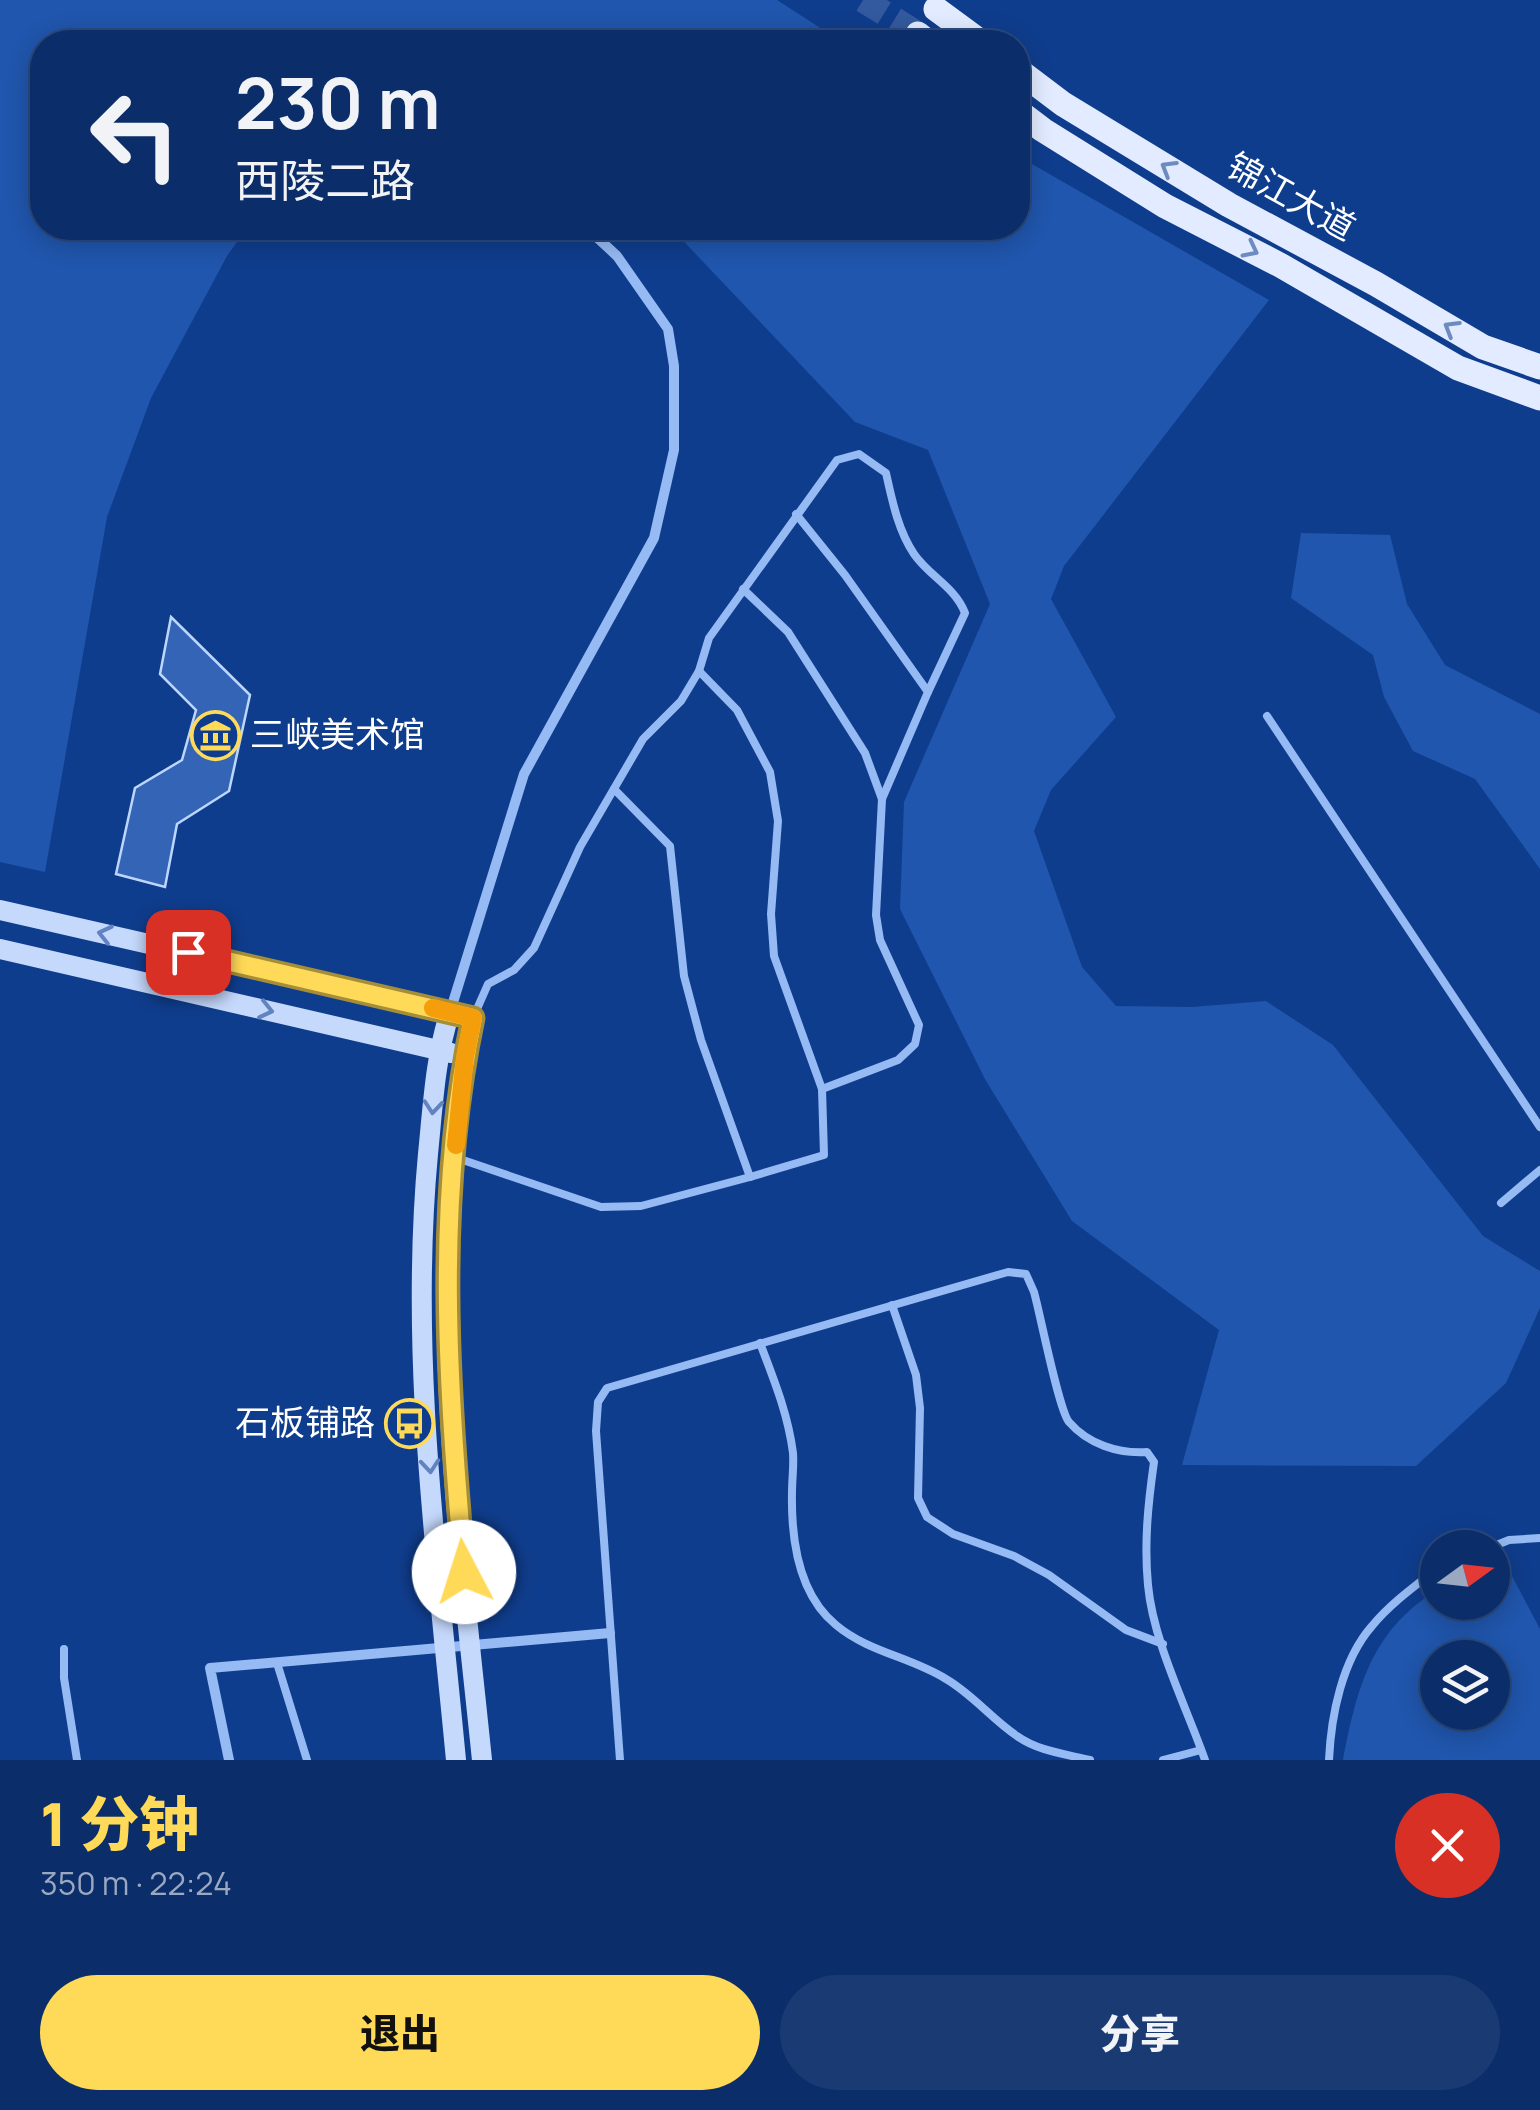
<!DOCTYPE html>
<html lang="zh">
<head>
<meta charset="utf-8">
<style>
	body { margin:0; font-family:Manrope,"Noto Sans SC",sans-serif; background:#193a72; color:#f1f3f6; height:100vh; display:flex; flex-direction:column; font-size:38px; white-space:nowrap }
	* { box-sizing:border-box; margin:0 }
	p { font-size:32px; color:#9aa8c1 }
	.icon { flex:none; width:55px; height:55px; fill:none; stroke:currentColor; stroke-width:2; stroke-linecap:round; stroke-linejoin:round }
	.map { position:relative; height:1760px; overflow:hidden }
	.panel { display:flex; flex-direction:column; background:#0b2e6a; flex:1 }
	.panel>* { flex:none }
	.top-card { position:absolute; left:30px; top:30px; width:1000px; height:210px; border-radius:40px; box-shadow:0 5px 25px #0003,0 0 0 2px #2b4a7e; background:#0b2e6a; color:#f1f3f6; overflow:hidden }
	.needle { width:65px; rotate:75deg }
	.fabs { position:absolute; left:1420px; top:1530px; display:grid; gap:20px }
	.fabs a { display:grid; place-items:center; width:90px; height:90px; border-radius:50%; background:#0b2e6a; box-shadow:0 5px 25px #0003,0 0 0 2px #2b4a7e; font-size:50px }
	.pin { position:absolute; display:grid; place-items:center; width:85px; height:85px; color:#fff; margin:-42px; border-radius:20px; box-shadow:0 5px 15px #0006 }
	.me { position:absolute; width:110px; margin:-55px; rotate:355deg; stroke-linejoin:round; filter:drop-shadow(0 0 8px #0008) }
	.turn { display:flex; align-items:center; gap:35px; height:210px; padding:0 40px; font-size:45px }
	.turn .icon { width:130px; height:130px; stroke-width:2.5 }
	.turn b { display:block; font-size:70px; line-height:85px }
	.round { display:grid; place-items:center; flex:none; width:105px; height:105px; border-radius:52px; background:#193a72 }
	.overview { display:flex; align-items:center; justify-content:space-between; height:170px; padding:0 40px }
	h1 { font-size:60px; font-weight:800; line-height:75px; color:#ffda58 }
	.button { display:flex; gap:20px; margin-top:auto; padding:20px 40px }
	.button a { flex:1; height:115px; border-radius:60px; background:#ffda58; color:#111; font-size:40px; font-weight:800; line-height:115px; text-align:center }
	.button a+a { background:#193a72; color:#f1f3f6 }
	.map>svg:first-child { display:block }
	.green { fill:#2056ad; fill-rule:evenodd }
	.building { fill:#3364b5; stroke:#bdd6fe; stroke-width:2.5 }
	.lines { fill:none; stroke-linecap:round; stroke-linejoin:round }
	.primary-tunnel { stroke:#335a9e; stroke-width:25; stroke-dasharray:25 12; stroke-linecap:butt }
	.service { stroke:#96baf3; stroke-width:8 }
	.minor { stroke:#96baf3; stroke-width:10 }
	.secondary { stroke:#c5d9fd; stroke-width:20 }
	.primary { stroke:#e2ebff; stroke-width:25 }
	.oneway { stroke:#6e8bc0 }
	.oneway2 { stroke:#6183bf }
	.route-casing { stroke:#a68e39; stroke-width:25 }
	.route { stroke:#ffda58; stroke-width:18 }
	.slow { stroke:#f59e0b; stroke-width:18 }
	.labels { text-anchor:middle; stroke-width:10; stroke-linejoin:round; paint-order:stroke }
	.street-label { font-size:35px; fill:#fff; stroke:#0f3d8d }
	.poi-label { font-size:35px; fill:#fff; stroke:#0f3d8d; text-anchor:start }
</style>
</head>
<body>
<div class="map">
<svg width="1540" height="1760" viewBox="0 0 1540 1760">
	<rect width="100%" height="100%" fill="#0f3d8d"/>
	<!-- green -->
	<g class="green">
		<path d="M 0,0 L 777,0 L 842,42 L 42,42 L 42,228 L 247,228 L 227,256 L 151,398 L 107,517 L 45,872 L 0,862 Z"/>
		<path d="M 1018,156 L 1269,300 L 1064,566 L 1051,599 L 1116,717 L 1051,790 L 1034,831 L 1082,967 L 1116,1006 L 1192,1007 L 1266,1001 L 1333,1045 L 1483,1236 L 1540,1271 L 1540,1308 L 1506,1383 L 1416,1466 L 1182,1465 L 1219,1330 L 1072,1221 L 986,1081 L 900,909 L 904,802 L 990,604 L 928,450 L 855,422 L 671,228 L 1018,228 Z"/>
		<path d="M 1301,533 L 1390,535 L 1407,604 L 1445,665 L 1540,714 L 1540,869 L 1475,779 L 1413,751 L 1384,697 L 1373,655 L 1291,598 Z"/>
		<path d="M 1503,1559 L 1540,1629 L 1540,1760 L 1343,1760 C 1357,1688 1371,1631 1437,1590 L 1438,1602 L 1492,1602 L 1493,1562 ZM 1438,1658 L 1492,1658 L 1492,1712 L 1438,1712 Z"/>
	</g>
	<!-- building -->
	<path class="building" d="M 171,617 L 250,695 L 229,791 L 177,824 L 165,887 L 116,874 L 135,788 L 182,760 L 196,710 L 160,674 Z"/>
	<g class="lines">
		<!-- primary-tunnel -->
		<path class="primary-tunnel" d="M 863,0 L 918,34"/>
		<!-- service -->
		<g class="service">
			<path d="M 796,514 L 845,575 L 928,692 L 882,799"/>
			<path d="M 743,589 L 788,632 L 865,753 L 882,799 L 876,915 L 880,940 L 919,1025 L 915,1044 L 898,1060 L 822,1089"/>
			<path d="M 699,671 L 737,710 L 770,772 L 778,821 L 771,914 L 774,956 L 822,1089 L 824,1155 L 750,1177"/>
			<path d="M 1267,716 L 1540,1127"/>
			<path d="M 473,1018 L 488,984 L 514,970 L 534,948 L 580,847 L 643,739 L 681,701 L 699,671 L 709,638 L 837,460 L 859,454 L 886,473 C 892,500 898,530 914,554 C 929,576 955,587 965,613 L 928,692"/>
			<path d="M 454,1157 L 601,1207 L 641,1206 L 750,1177 L 701,1040 L 684,976 L 670,846 L 614,789"/>
			<path d="M 1501,1203 L 1540,1170"/>
			<path d="M 892,1305 L 916,1375 L 920,1408 L 918,1498 L 927,1517 L 953,1534 L 1014,1556 L 1049,1575 L 1126,1630 L 1163,1644"/>
			<path d="M 760,1343 C 774,1380 788,1414 793,1453 C 794,1466 792,1479 792,1492 C 791,1538 798,1594 836,1625 C 868,1652 911,1657 946,1679 C 972,1694 992,1719 1017,1736 C 1038,1751 1065,1754 1090,1760"/>
			<path d="M 1489,1548 L 1509,1540 L 1540,1538"/>
			<path d="M 64,1649 L 64,1678 L 77,1760"/>
			<path d="M 277,1663 L 307,1760"/>
			<path d="M 620,1760 L 596,1431 L 598,1402 L 607,1388 L 1008,1272 L 1026,1274 L 1034,1292 C 1040,1313 1059,1411 1069,1422 C 1088,1444 1118,1454 1147,1452 L 1154,1462 C 1148,1504 1144,1543 1148,1585 C 1153,1641 1186,1706 1205,1760"/>
			<path d="M 1163,1760 L 1201,1750"/>
			<path d="M 1329,1760 C 1331,1716 1342,1660 1372,1626 C 1390,1604 1415,1586 1438,1568"/>
		</g>
		<!-- minor -->
		<g class="minor">
			<path d="M 450,1012 L 524,774 L 654,538 L 674,450 L 674,366 L 668,329 L 617,256 L 587,228"/>
			<path d="M 229,1760 L 210,1668 L 610,1633"/>
		</g>
		<!-- secondary -->
		<g class="secondary">
			<path d="M 0,910 L 473,1018 C 421,1262 457,1516 482,1760"/>
			<path d="M 0,949 L 451,1053"/>
			<path d="M 450,1012 C 435,1058 433,1105 428,1154 C 409,1355 437,1559 456,1760"/>
		</g>
		<!-- primary -->
		<g class="primary">
			<path d="M 936,9 L 981,42"/>
			<path d="M 918,34 L 928,42"/>
			<path d="M 1018,70 L 1063,104 L 1229,205 L 1376,284 L 1483,347 L 1540,367"/>
			<path d="M 1018,111 L 1043,130 L 1165,206 L 1280,265 L 1458,368 L 1540,398"/>
		</g>
	</g>
	<!-- one-way arrows -->
	<defs><path id="oneway-chevron" d="M-2-3.5L2.5 0L-2 3.5" fill="none" stroke-width="1.6" stroke-linecap="round" stroke-linejoin="round" transform="scale(2.5)"/></defs>
	<g class="oneway">
		<use href="#oneway-chevron" transform="translate(1168 168) rotate(-149)"/>
		<use href="#oneway-chevron" transform="translate(1251 250) rotate(27)"/>
		<use href="#oneway-chevron" transform="translate(1451 328) rotate(-149)"/>
	</g>
	<g class="oneway2">
		<use href="#oneway-chevron" transform="translate(105 934) rotate(-167)"/>
		<use href="#oneway-chevron" transform="translate(266 1010) rotate(13)"/>
		<use href="#oneway-chevron" transform="translate(433 1107) rotate(95)"/>
		<use href="#oneway-chevron" transform="translate(430 1466) rotate(85)"/>
	</g>
	<g class="lines">
		<defs>
			<path id="route" d="M 188,952 L 473,1018 C 434,1202 448,1388 464,1572"/>
		</defs>
		<!-- route casing -->
		<use href="#route" class="route-casing"/>
		<!-- route -->
		<use href="#route" class="route"/>
		<!-- slow -->
		<path class="slow" d="M 433,1008 L 473,1018 L 465,1057 L 456,1145"/>
	</g>
	<!-- icons -->
	<defs>
		<symbol id="museum-ring" viewBox="-11 -11 22 22"><circle r="9.5" fill="#0f3d8d" stroke="#ffda58" stroke-width="1.5"/><path d="M0-6L6-3V-2H-6V-3ZM-5-1h2V3h-2ZM-1-1h2V3h-2ZM3-1h2V3H3ZM-6 4H6V6H-6Z" fill="#ffda58"/></symbol>
		<symbol id="bus-ring" viewBox="-11 -11 22 22"><circle r="9.5" fill="#0f3d8d" stroke="#ffda58" stroke-width="1.5"/><path d="M-5-6H5V4H4V6H2V4H-2V6H-4V4H-5ZM-3.5-4V0h7V-4ZM-3.5 1.2v1.5H-2V1.2ZM2 1.2v1.5H3.5V1.2Z" fill="#ffda58"/></symbol>
	</defs>
	<g fill-rule="evenodd">
		<use href="#museum-ring" x="188" y="708" width="55" height="55"/>
		<use href="#bus-ring" x="382" y="1396" width="55" height="55"/>
	</g>
	<g class="labels">
		<!-- street labels -->
		<g class="street-label">
			<text transform="translate(1291 197) rotate(29)" y="12">锦江大道</text>
		</g>
		<!-- poi labels -->
		<g class="poi-label">
			<text x="250" y="747">三峡美术馆</text>
			<text x="375" y="1435" text-anchor="end">石板铺路</text>
		</g>
	</g>
</svg>
<div class="fabs">
<a><svg class="needle" viewBox="-14 -14 28 28"><path d="M0-13l5 13h-10z" fill="#e53935"/><path d="M0 13l5-13h-10z" fill="#9aa8c1"/></svg></a>
<a><svg class="icon" aria-label="layers" viewBox="0 0 24 24"><path d="M12 4l9 5-9 5-9-5zM3 14l9 5 9-5"/></svg></a>
</div>
<div class="pin" style="left:188px;top:952px;background:#d93025"><svg class="icon" aria-label="arrive" viewBox="0 0 24 24"><path d="M6 21V4h12l-3 4 3 4H6"/></svg></div>
<svg class="me" style="left:464px;top:1572px" viewBox="-20 -20 40 40"><circle r="19" fill="#fff"/><path d="M0-13L10 11 0 6-10 11z" fill="#ffda58"/></svg>
<div class="top-card">
<div class="turn"><svg class="icon" aria-label="left" viewBox="0 0 24 24"><path d="M17 20v-9H6M10 6l-5 5 5 5"/></svg><div><b>230 m</b>西陵二路</div></div>
</div>
</div>
<section class="panel">
<div class="overview"><div><h1>1 分钟</h1><p>350 m · 22:24</p></div><a class="round" style="background:#d93025;color:#fff"><svg class="icon" aria-label="close" viewBox="0 0 24 24"><path d="M6 6l12 12M18 6L6 18"/></svg></a></div>
<div class="button"><a>退出</a><a>分享</a></div>
</section>
</body>
</html>
